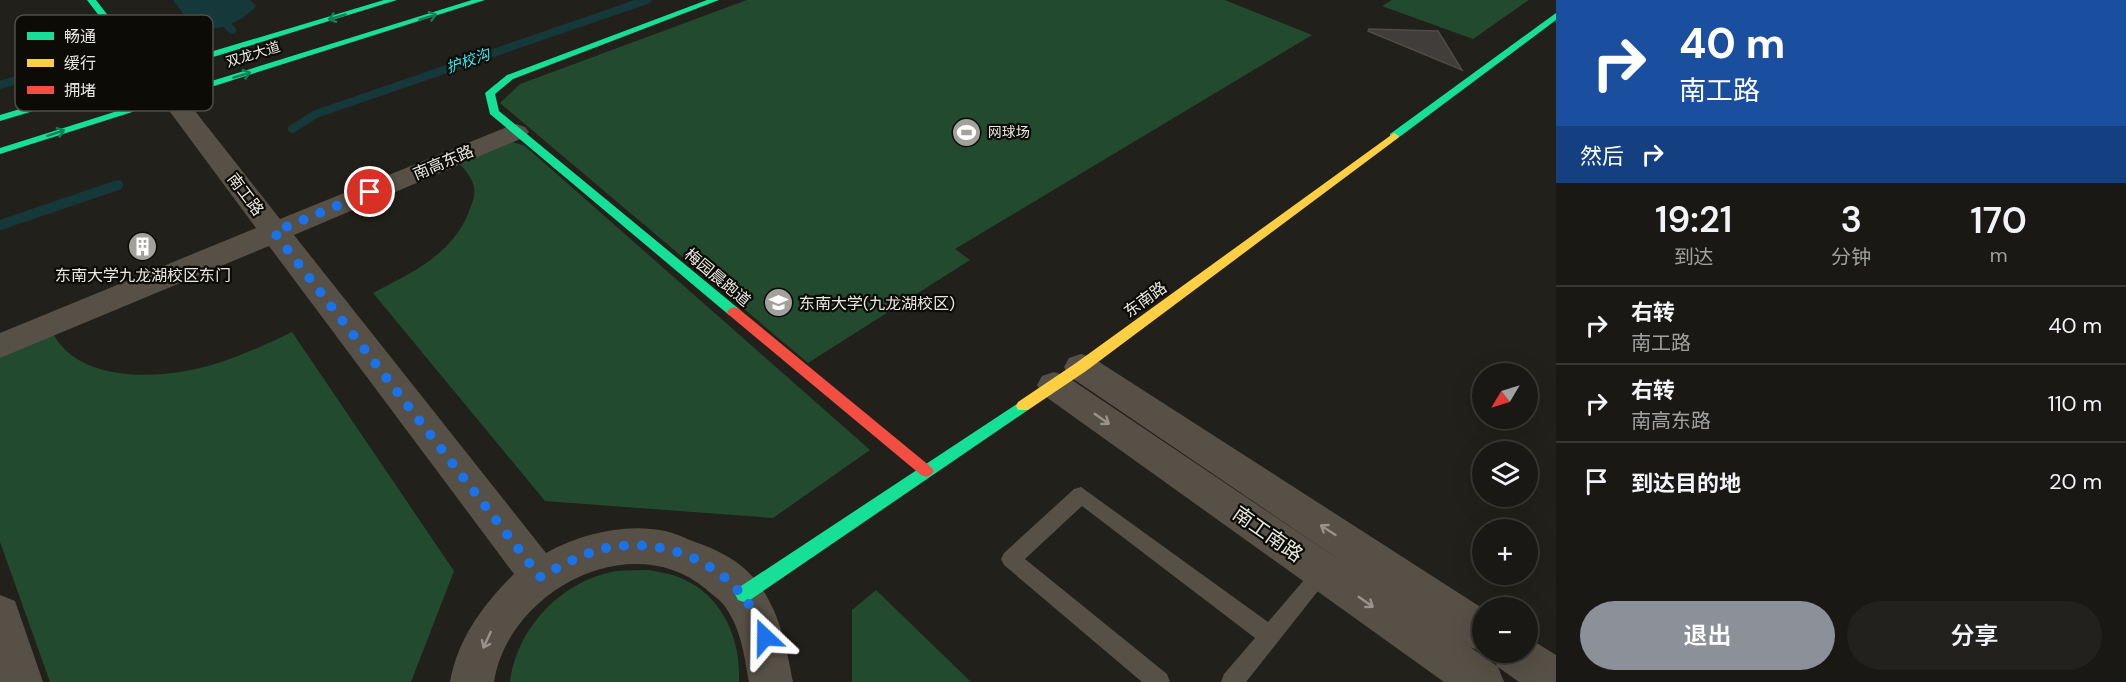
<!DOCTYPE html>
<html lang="zh">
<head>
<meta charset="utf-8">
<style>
	body { margin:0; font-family:"DM Sans","Noto Sans SC",sans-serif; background:#23211d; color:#f1f3f6; height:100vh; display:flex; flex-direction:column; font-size:22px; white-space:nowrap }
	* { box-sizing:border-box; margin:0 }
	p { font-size:20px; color:#9fa0a0 }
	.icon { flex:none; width:33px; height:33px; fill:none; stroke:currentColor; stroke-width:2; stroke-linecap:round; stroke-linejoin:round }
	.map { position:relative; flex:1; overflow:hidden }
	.details { display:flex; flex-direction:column; background:#1a1814; width:570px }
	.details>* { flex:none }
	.hud { background:#1a4fa0; color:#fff; overflow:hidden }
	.needle { width:39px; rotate:232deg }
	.buttons { position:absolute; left:1472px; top:363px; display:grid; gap:12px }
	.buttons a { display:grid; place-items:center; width:66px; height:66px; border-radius:50%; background:#1a1814; box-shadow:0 6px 24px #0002,0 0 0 2px #383734; font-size:30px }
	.pin { position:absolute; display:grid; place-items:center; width:51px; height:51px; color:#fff; margin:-26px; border:3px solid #fff; border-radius:50%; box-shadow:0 2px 6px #0007 }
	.me { position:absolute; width:66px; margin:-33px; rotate:337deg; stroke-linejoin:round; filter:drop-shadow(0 0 4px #0008) }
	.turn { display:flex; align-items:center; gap:21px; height:126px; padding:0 24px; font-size:27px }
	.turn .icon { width:78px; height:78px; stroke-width:2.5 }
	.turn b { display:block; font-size:42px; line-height:51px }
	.then { display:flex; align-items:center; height:57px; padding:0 24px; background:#0003; gap:12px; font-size:22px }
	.eta { display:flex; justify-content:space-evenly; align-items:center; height:102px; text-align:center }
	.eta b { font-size:36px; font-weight:600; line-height:42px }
	.primary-button { display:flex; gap:12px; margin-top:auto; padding:12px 24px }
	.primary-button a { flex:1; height:69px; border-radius:36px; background:#8c9099; color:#fff; font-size:24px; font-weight:600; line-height:69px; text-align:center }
	.primary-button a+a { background:#23211d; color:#f1f3f6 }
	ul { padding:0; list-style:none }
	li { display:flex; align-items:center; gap:18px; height:78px; padding:0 24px; border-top:2px solid #383734 }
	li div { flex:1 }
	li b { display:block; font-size:22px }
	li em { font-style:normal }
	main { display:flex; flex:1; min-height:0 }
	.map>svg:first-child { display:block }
	.green { fill:#224a2f }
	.water { fill:#15393a }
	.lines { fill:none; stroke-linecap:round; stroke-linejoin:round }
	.stream-far1 { stroke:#15393a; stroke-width:8 }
	.stream { stroke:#15393a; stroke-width:10 }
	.building { fill:#403d3a; stroke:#4f4c47; stroke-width:1.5 }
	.lane { fill:#565046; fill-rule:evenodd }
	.street { fill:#565046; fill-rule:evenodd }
	.fast { fill:#16e098; fill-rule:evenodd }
	.slow { fill:#ffcf43; fill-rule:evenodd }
	.jam { fill:#f24e42; fill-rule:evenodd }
	.oneway { stroke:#128056 }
	.oneway2 { stroke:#98948b }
	.route { stroke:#1a73e8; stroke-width:10; stroke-dasharray:0 18 }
	.labels { text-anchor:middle; stroke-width:4.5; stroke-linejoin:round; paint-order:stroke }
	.far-street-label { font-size:14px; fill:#e9e7e0; stroke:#0c0b06 }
	.far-poi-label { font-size:14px; fill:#e9e7e0; stroke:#0c0b06; text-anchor:start }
	.far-water-label { font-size:15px; font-style:italic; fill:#2dedf4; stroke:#0c0b06 }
	.street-label { font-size:16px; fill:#e9e7e0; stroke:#0c0b06 }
	.poi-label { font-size:16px; fill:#e9e7e0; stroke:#0c0b06 }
	.near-street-label { font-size:20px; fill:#e9e7e0; stroke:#0c0b06 }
	.key { fill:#0c0b06; stroke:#4e4d47; stroke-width:1.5 }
	.key-label { font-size:16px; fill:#e9e7e0 }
</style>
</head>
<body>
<main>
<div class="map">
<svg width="1556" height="682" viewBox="0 0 1556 682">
	<rect width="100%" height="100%" fill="#22201a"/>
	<!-- green -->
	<g class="green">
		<path d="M 747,0 L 1225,0 L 1312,35 L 955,249 L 970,260 L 808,363 L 500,103 L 520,84 Z"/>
		<path d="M 1392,0 L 1529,0 L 1473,39 L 1382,6 Z"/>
		<path d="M 510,141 L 525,146 L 870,450 L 773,518 L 545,501 L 373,293 C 411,273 450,256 468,214 C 471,206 476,196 474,187 C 472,177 463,167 456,160 Z"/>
		<path d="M 52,332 C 80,386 165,379 215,364 C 241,356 267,344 292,332 L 454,571 L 411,682 L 50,682 L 0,542 L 0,353 Z"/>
		<path d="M 649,570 C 659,572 671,574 681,578 C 723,596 741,639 739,682 L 510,682 C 517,628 561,581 616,571 C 627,570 638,570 649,570 Z"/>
		<path d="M 876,590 L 971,682 L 852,682 L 852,610 Z"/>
	</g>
	<!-- water -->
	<path class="water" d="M 173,0 L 250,0 L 256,6 C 244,20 215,36 196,25 C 187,20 179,8 173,0 Z"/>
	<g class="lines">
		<!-- stream-far1 -->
		<g class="stream-far1">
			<path d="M 202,0 L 232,30"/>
			<path d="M 188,30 L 214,23"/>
			<path d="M 0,85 L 82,61"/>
			<path d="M 292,129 L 316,114 L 647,0"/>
		</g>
		<!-- stream -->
		<path class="stream" d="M 0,225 L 118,185"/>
	</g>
	<!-- building -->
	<path class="building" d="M 1369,29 L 1438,31 L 1462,70 L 1368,31 Z"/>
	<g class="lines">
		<!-- lane -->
		<path class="lane" d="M 1081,487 L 1268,622 L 1316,566 L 1323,563 L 1330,566 L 1333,572 L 1246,682 L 1221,682 L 1224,674 L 1255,638 L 1082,506 L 1025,559 L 1167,674 L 1170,682 L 1142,682 L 1004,565 L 1001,559 L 1004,553 L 1074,489 Z"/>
		<!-- street -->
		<g class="street">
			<path d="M 171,90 L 180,92 L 280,219 L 507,127 L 516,124 L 525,127 L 529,132 L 525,137 L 294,235 L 546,553 C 581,534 625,523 665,531 C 675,533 685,538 695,542 C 716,549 738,560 753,577 C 779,607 786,645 793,682 L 749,682 C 744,655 741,627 723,604 C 719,599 711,594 706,589 C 631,526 508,591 494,682 L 450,682 C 458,638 483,605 514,574 L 269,246 L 0,358 L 0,333 L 256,228 L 159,97 L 162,92 Z"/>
			<path d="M 1081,354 L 1093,358 L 1482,608 L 1482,652 L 1470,647 L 1497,666 L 1491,652 L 1527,652 L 1527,637 L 1556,655 L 1556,682 L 1519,682 L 1498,667 L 1504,682 L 1444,682 L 1042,394 L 1037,385 L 1042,376 L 1054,372 L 1066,376 L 1347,565 L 1069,376 L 1064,367 L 1069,358 Z"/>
			<path d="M 0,595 L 15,601 L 43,682 L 0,682 Z"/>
		</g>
		<!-- fast -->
		<g class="fast">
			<path d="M 87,0 L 96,0 L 150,70 L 384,0 L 397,0 L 155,75 L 173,93 L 472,0 L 485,0 L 0,154 L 0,148 L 165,96 L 147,77 L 0,121 L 0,115 L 142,72 Z"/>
			<path d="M 707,0 L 719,0 L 513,79 L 495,94 L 499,111 L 739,309 L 741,312 L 739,315 L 729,315 L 490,114 L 485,93 L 507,75 Z"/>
			<path d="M 1556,13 L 1556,20 L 1398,138 L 1390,138 L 1390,134 Z"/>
			<path d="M 1023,400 L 1028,402 L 1030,406 L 1028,410 L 750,600 L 744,602 L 738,600 L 735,594 L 738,588 Z"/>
		</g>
		<!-- slow -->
		<path class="slow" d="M 1394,133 L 1399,136 L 1398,138 L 1086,371 L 1028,410 L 1018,410 L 1016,406 L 1018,402 L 1076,363 Z"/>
		<!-- jam -->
		<path class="jam" d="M 734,307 L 739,309 L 931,467 L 934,471 L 931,475 L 926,477 L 921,475 L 729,315 L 727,312 L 729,309 Z"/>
	</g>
	<!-- one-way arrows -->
	<defs><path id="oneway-shaft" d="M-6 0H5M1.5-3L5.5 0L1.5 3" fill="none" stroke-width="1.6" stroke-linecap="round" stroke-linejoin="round" transform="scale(1.5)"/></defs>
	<g class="oneway">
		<use href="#oneway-shaft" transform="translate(337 17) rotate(163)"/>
		<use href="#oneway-shaft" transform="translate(428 17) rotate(-17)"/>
		<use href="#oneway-shaft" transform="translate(242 75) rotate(-17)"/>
		<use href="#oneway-shaft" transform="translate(56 133) rotate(-18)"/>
	</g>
	<g class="oneway2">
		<use href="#oneway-shaft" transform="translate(1102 419) rotate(35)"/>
		<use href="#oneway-shaft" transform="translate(1328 530) rotate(-147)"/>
		<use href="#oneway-shaft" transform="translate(1366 602) rotate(35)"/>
		<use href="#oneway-shaft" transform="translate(487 640) rotate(115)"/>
	</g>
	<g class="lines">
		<!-- route -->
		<path class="route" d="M 370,192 L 274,232 L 540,577 C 563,565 586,551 612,547 C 678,537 744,573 765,637"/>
	</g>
	<!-- icons -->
	<defs>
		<symbol id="stadium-disc" viewBox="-11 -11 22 22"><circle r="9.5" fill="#a3a19b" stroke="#0c0b06"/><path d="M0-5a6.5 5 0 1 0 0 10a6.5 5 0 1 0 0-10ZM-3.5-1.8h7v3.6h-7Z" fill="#fff"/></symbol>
		<symbol id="building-disc" viewBox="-11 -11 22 22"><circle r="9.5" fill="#a3a19b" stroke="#0c0b06"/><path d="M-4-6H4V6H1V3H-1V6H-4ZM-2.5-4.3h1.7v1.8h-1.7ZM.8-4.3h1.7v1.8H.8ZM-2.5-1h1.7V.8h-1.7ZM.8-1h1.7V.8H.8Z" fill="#fff"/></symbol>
		<symbol id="university-disc" viewBox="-11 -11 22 22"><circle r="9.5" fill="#a3a19b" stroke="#0c0b06"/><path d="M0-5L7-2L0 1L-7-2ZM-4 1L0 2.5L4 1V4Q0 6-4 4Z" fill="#fff"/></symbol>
	</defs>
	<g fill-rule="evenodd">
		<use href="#stadium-disc" x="950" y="116" width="33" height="33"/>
		<use href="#building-disc" x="126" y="230" width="33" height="33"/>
		<use href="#university-disc" x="762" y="286" width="33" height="33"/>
	</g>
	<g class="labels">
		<!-- far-street labels -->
		<g class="far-street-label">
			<text transform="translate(253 54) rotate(-17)" y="5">双龙大道</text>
		</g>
		<!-- far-poi labels -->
		<g class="far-poi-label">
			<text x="988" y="137">网球场</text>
		</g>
		<!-- far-water labels -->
		<g class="far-water-label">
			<text transform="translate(468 61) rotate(-19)" y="5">护校沟</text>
		</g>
		<!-- street labels -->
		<g class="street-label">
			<text transform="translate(443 162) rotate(-23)" y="6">南高东路</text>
			<text transform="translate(246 194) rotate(53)" y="6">南工路</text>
			<text transform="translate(718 277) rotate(40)" y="6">梅园晨跑道</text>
			<text transform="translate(1145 299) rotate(-36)" y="6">东南路</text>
		</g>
		<!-- poi labels -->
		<g class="poi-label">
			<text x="143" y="281">东南大学九龙湖校区东门</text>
			<text x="799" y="309" text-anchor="start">东南大学(九龙湖校区)</text>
		</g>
		<!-- near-street labels -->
		<g class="near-street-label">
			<text transform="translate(1268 534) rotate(35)" y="7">南工南路</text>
		</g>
	</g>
	<!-- legend -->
	<rect x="15" y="15" width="198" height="96" rx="9" class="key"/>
	<rect x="27" y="32" width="27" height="8" fill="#16e098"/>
	<rect x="27" y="59" width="27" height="8" fill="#ffcf43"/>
	<rect x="27" y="86" width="27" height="8" fill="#f24e42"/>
	<g class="key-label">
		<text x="64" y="42">畅通</text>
		<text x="64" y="69">缓行</text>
		<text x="64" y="96">拥堵</text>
	</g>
</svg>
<div class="buttons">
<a><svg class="needle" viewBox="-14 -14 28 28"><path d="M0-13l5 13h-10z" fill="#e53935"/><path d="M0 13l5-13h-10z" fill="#9fa0a0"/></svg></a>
<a><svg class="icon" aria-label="layers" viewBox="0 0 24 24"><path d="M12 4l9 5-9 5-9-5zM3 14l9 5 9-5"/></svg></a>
<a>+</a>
<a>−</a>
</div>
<div class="pin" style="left:370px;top:192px;background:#d93025"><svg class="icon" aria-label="arrive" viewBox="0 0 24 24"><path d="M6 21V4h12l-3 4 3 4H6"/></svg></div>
<svg class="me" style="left:765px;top:637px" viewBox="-20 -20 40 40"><path d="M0-17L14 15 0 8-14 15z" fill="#1a73e8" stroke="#fff" stroke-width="4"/></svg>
</div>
<section class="details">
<div class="hud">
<div class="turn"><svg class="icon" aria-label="right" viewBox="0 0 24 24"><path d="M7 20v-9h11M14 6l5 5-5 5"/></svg><div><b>40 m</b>南工路</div></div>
<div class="then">然后<svg class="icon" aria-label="right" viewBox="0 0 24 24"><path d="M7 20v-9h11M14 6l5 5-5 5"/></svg></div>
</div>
<div class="eta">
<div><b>19:21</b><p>到达</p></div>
<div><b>3</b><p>分钟</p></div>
<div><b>170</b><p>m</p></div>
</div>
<ul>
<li><svg class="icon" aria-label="right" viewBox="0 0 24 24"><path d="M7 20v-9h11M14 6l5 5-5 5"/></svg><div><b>右转</b><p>南工路</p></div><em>40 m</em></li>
<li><svg class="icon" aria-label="right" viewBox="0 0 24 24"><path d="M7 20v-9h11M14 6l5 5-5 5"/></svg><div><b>右转</b><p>南高东路</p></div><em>110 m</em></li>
<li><svg class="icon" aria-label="arrive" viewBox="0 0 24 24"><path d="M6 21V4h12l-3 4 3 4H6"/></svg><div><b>到达目的地</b></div><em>20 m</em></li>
</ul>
<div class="primary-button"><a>退出</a><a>分享</a></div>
</section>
</main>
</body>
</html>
